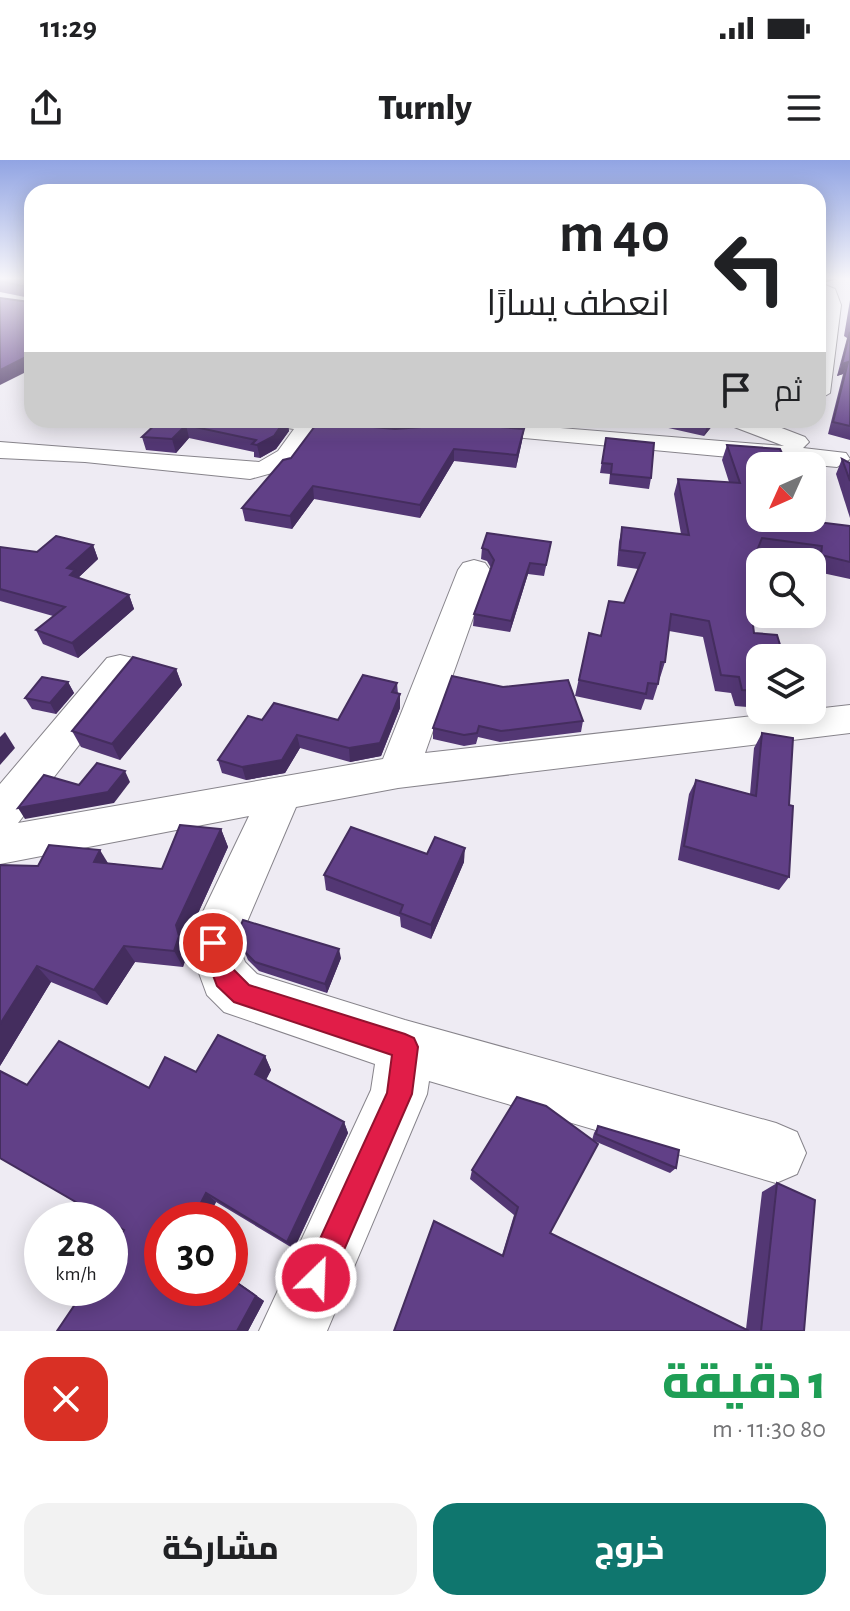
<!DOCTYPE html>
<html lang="ar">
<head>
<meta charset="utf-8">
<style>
	body { margin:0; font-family:"Alegreya Sans",Cairo,sans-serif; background:#f2f2f2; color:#202124; direction:rtl; height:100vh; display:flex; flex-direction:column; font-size:30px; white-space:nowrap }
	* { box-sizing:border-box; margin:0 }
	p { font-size:26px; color:#757577 }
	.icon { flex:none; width:44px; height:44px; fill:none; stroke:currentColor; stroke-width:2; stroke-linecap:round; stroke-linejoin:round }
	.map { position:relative; height:1171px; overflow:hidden; direction:ltr }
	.sheet { display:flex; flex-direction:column; background:#fff; flex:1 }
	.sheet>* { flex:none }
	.hud { position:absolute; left:24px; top:24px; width:802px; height:244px; border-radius:24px; box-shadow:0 4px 20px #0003; direction:rtl; background:#fff; color:#202124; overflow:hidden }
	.needle { width:52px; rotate:225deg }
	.controls { position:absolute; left:746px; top:292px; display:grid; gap:16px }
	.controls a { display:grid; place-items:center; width:80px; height:80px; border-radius:16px; background:#fff; box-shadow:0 4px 20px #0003; font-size:40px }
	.speed { position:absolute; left:24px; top:1042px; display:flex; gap:16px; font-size:40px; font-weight:700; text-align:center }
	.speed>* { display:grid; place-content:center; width:104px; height:104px; border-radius:50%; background:#fff; box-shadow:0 4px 20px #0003; line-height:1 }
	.speed small { font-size:20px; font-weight:400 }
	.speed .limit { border:12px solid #d22; background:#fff; color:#111 }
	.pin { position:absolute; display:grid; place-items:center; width:68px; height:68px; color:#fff; margin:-34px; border:4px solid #fff; border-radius:50%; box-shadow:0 2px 8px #0007 }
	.me { position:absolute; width:88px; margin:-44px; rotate:24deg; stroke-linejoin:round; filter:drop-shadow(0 0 6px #0008) }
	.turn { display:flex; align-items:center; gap:28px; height:168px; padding:0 24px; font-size:36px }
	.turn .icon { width:104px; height:104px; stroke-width:2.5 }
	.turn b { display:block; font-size:56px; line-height:68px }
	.then { display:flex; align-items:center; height:76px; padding:0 24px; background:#0003; gap:16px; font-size:30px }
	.round { display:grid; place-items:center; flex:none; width:84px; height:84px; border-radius:24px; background:#f2f2f2 }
	.headline { display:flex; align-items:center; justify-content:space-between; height:136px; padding:0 24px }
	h1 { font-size:48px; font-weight:800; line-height:60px; color:#1e9e55 }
	.cta { display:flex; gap:16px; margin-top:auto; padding:16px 24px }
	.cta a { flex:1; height:92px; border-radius:24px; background:#0f766e; color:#fff; font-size:32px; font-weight:800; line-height:92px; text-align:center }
	.cta a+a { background:#f2f2f2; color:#202124 }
	.status { display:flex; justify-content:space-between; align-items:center; height:56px; padding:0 40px; background:#fff; direction:ltr }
	.status svg { height:22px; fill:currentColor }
	header { display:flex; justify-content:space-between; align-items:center; height:104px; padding:0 24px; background:#fff; font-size:36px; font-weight:800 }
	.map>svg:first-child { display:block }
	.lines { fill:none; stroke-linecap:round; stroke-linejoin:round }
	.minor-casing { stroke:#87848b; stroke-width:2 }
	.minor { fill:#fff; fill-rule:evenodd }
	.wall { fill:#533774 }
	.shaded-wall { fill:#442d5e }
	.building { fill:#614087; stroke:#442d5e; stroke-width:2 }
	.route { fill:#e11d48; stroke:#92132f; stroke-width:2 }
</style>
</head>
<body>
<div class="status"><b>11:29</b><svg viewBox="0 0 49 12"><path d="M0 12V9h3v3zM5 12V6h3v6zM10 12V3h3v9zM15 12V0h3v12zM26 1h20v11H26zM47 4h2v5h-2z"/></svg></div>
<header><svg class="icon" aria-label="menu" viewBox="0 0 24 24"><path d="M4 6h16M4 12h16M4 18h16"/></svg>Turnly<svg class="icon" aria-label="share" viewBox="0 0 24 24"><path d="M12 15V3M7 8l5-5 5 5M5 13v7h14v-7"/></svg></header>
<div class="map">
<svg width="850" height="1171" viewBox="0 0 850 1171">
	<rect width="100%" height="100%" fill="#eeebf3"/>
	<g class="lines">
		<defs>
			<g id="minor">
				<path d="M 818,122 L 835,129 L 841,145 L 830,233 L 818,240 L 821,145 Z"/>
				<path d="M 262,260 L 364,260 L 379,263 L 383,268 L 370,276 L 318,271 L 290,308 L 250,319 L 85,302 L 0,298 L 0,282 L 259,302 L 278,291 L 294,269 L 265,265 Z"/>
				<path d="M 463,260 L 784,286 L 729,265 L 726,260 L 761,260 L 805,277 L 809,282 L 803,288 L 846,293 L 850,299 L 837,307 L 469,273 L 457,266 Z"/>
				<path d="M 474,400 L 485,403 L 490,410 L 425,593 L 850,545 L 850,573 L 398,628 L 296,647 L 238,783 L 245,802 L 257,814 L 405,860 L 776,963 L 797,972 L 806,993 L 797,1014 L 776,1023 L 429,921 L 427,934 L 327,1171 L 259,1171 L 371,930 L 375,904 L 224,852 L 207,835 L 188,783 L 249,656 L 0,704 L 0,624 L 107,498 L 120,495 L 133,498 L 138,507 L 133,516 L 18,663 L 383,599 L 458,410 L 463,403 Z"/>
			</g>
		</defs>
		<!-- minor casing -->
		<use href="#minor" class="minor-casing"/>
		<!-- minor -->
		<use href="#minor" class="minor"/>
	</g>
	<!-- wall -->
	<g class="wall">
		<path d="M 0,118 L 32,118 L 30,142 L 30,138 L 0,132 Z"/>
		<path d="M 818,118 L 841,118 L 826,122 L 818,119 Z"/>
		<path d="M 850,140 L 850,280 L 828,274 L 843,214 L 837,216 L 847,178 L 844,176 Z"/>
		<path d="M 160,260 L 287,260 L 289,271 L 276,289 L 260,298 L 254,297 L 254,292 L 189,278 L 176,293 L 146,290 L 142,277 Z"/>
		<path d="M 514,260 L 542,260 L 541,262 Z"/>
		<path d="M 656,260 L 717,260 L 704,276 L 655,265 Z"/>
		<path d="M 395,269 L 524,269 L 522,281 L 516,308 L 454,301 L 420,358 L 314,339 L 292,369 L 245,361 L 242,348 Z"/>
		<path d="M 606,278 L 651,318 L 649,329 L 609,324 L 610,314 L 600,313 Z"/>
		<path d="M 727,285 L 760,306 L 785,359 L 850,366 L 850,419 L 813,411 L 814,402 L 756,394 L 747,416 L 754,473 L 760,498 L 760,548 L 735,546 L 731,533 L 715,531 L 703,477 L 669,471 L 665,502 L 653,540 L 645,539 L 641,550 L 575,536 L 589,473 L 601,476 L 624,443 L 638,409 L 617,406 L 619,382 L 622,367 L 681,374 L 674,334 L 678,319 L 729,322 L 722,300 Z"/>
		<path d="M 842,299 L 850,303 L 850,358 L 836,314 Z"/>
		<path d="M 551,382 L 544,416 L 528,414 L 510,472 L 473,466 L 474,454 L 491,408 L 487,401 L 481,399 L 482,388 Z"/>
		<path d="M 93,385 L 98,399 L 79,417 L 79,418 L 129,435 L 134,449 L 78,498 L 43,484 L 36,470 L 53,456 L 0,441 L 0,387 L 37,392 Z"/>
		<path d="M 176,509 L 182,525 L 120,600 L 81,587 L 72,571 Z"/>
		<path d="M 68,522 L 74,533 L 56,554 L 32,549 L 25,538 Z"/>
		<path d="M 397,523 L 398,534 L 400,534 L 400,548 L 381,596 L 350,602 L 300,588 L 285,613 L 246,620 L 222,613 L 218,600 L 262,560 L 338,560 Z"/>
		<path d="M 583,561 L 581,572 L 500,582 L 478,577 L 476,584 L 464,586 L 433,579 L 433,568 Z"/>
		<path d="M 762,573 L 789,645 L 789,717 L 779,730 L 678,700 L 689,634 L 696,620 L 750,634 L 754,588 Z"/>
		<path d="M 221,669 L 228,687 L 185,782 L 188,792 L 183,807 L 135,802 L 107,845 L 51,822 L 0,906 L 38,706 L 108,703 L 162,709 Z"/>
		<path d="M 427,694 L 464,702 L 431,779 L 401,767 L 400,757 L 326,730 L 324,715 Z"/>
		<path d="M 237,774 L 341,798 L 327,833 L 259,811 L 248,800 Z"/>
		<path d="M 218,875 L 265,896 L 271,910 L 266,920 L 344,962 L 348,973 L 294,1089 L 216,1042 L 207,1060 L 162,1060 L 162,1128 L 230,1128 L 230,1117 L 264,1141 L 248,1171 L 57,1171 L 86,1128 L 110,1128 L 110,1091 L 124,1070 L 110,1062 L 110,1060 L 107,1060 L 0,998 L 0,911 L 27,925 L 59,881 L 149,928 L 165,897 L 196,912 Z"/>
		<path d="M 598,966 L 676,1008 L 670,1013 L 592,980 L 594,973 Z"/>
		<path d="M 472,1010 L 550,1073 L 746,1169 L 762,1032 L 777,1023 L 804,1171 L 394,1171 L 502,1095 L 514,1055 L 470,1019 Z"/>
	</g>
	<!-- shaded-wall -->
	<g class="shaded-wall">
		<path d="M 828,118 L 841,118 L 826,122 Z"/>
		<path d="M 32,194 L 32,209 L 0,225 L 0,210 Z"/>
		<path d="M 848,202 L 843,214 L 837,216 L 842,204 Z"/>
		<path d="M 285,260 L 287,260 L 289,271 L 276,289 L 260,298 L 257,285 Z"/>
		<path d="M 710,260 L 717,260 L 704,276 L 708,263 Z"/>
		<path d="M 186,265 L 189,278 L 176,293 L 172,279 Z"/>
		<path d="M 524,269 L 522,281 L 516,308 L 517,295 Z"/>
		<path d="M 454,289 L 454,301 L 420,358 L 420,345 Z"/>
		<path d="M 313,326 L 314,339 L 292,369 L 290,356 Z"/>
		<path d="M 93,385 L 98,399 L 79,417 L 81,424 L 76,429 L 67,408 Z"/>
		<path d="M 530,403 L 528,414 L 510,472 L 511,461 Z"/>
		<path d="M 129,435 L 134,449 L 78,498 L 72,483 Z"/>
		<path d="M 176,509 L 182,525 L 120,600 L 112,584 Z"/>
		<path d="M 68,522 L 74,533 L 56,554 L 50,543 Z"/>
		<path d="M 400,534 L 400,548 L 381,596 L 350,602 L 349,588 Z"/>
		<path d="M 5,572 L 15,588 L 0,605 L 0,577 Z"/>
		<path d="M 297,575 L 300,588 L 285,613 L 246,620 L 242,607 Z"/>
		<path d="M 125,611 L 130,622 L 114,643 L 25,659 L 18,648 Z"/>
		<path d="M 221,669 L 228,687 L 185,782 L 188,792 L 183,807 L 174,791 L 176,765 Z"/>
		<path d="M 465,688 L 464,702 L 431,779 L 431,765 Z"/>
		<path d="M 100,690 L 111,708 L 94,702 Z"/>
		<path d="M 124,786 L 135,802 L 107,845 L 94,830 Z"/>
		<path d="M 339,789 L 341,798 L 327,833 L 325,824 Z"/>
		<path d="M 37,806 L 51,822 L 0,906 L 0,864 Z"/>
		<path d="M 265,896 L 271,910 L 262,927 L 255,914 Z"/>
		<path d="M 344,962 L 348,973 L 294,1089 L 287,1082 Z"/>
		<path d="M 206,1033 L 216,1042 L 207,1060 L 192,1060 Z"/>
		<path d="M 230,1117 L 264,1141 L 248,1171 L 237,1171 Z"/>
	</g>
	<!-- building -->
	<g class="building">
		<path d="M 0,118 L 32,118 L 32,194 L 0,210 L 0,138 L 30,142 L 31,128 L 0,121 Z"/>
		<path d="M 850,172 L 850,266 L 833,262 L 848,202 L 842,204 Z"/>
		<path d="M 160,260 L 285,260 L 274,276 L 257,285 L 252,284 L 256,280 L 186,265 L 172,279 L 142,277 Z"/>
		<path d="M 318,262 L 395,269 L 462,264 L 524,269 L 517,295 L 454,289 L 420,345 L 313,326 L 290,356 L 242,348 L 283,300 L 291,298 Z"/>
		<path d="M 606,278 L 654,283 L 651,318 L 611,314 L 612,304 L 602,303 Z"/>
		<path d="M 727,285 L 780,289 L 788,306 L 760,306 L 760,358 L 785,358 L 850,366 L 850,402 L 821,395 L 822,386 L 762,378 L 747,416 L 754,473 L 777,475 L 784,498 L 760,498 L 760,531 L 742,530 L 739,517 L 721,515 L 709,461 L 671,454 L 665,502 L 661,502 L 658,524 L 648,523 L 646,534 L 579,520 L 589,473 L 601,476 L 609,441 L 624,443 L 645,393 L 620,390 L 622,367 L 689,375 L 678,319 L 740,323 Z"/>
		<path d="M 842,299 L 850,303 L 850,321 Z"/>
		<path d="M 487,373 L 551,382 L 546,405 L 530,403 L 511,461 L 474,454 L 494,400 L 488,390 L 482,388 Z"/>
		<path d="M 56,376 L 93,385 L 67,408 L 75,410 L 70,415 L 129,435 L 72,483 L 36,470 L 65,447 L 0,429 L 0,387 L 37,392 Z"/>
		<path d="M 133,497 L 176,509 L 112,584 L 72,571 Z"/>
		<path d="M 363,515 L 397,523 L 392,532 L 400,534 L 380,583 L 349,588 L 297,575 L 282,600 L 242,607 L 218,600 L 248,556 L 262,560 L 274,543 L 338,560 Z"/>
		<path d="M 452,516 L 503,527 L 568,520 L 583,561 L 501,571 L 479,566 L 477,573 L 464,575 L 433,568 Z"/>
		<path d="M 42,517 L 68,522 L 50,543 L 25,538 Z"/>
		<path d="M 762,573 L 793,578 L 789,645 L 793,646 L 789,717 L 684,686 L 696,620 L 756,636 Z"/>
		<path d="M 97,603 L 125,611 L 108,632 L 18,648 L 44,615 L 79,625 Z"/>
		<path d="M 180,665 L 221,669 L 176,765 L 179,776 L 174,791 L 124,786 L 94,830 L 37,806 L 0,864 L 0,705 L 38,706 L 49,685 L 100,690 L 94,702 L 162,709 Z"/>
		<path d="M 351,667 L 427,694 L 435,677 L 465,688 L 431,765 L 400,753 L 403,745 L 324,715 Z"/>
		<path d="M 243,760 L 339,789 L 325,824 L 255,802 L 244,791 L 237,774 Z"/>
		<path d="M 218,875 L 265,896 L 255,914 L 344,962 L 287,1082 L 206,1033 L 192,1060 L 162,1060 L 162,1128 L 230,1128 L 230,1118 L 256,1136 L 237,1171 L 57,1171 L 86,1128 L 110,1128 L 110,1091 L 124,1070 L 110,1062 L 110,1060 L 107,1060 L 0,998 L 0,911 L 27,925 L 59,881 L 149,928 L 165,897 L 196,912 Z"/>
		<path d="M 517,937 L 546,946 L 598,984 L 550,1073 L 749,1171 L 394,1171 L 434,1061 L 503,1096 L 518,1047 L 472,1010 Z"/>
		<path d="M 598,966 L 679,990 L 676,1008 L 596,974 Z"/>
		<path d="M 777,1023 L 815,1040 L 804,1171 L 761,1171 Z"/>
	</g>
	<!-- sky -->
	<linearGradient id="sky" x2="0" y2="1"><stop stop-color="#91a4e3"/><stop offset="0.42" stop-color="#f7f6fa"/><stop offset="1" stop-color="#f7f6fa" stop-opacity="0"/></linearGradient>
	<rect width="850" height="282" fill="url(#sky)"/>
	<!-- route -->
	<path class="route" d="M 213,773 L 221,776 L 234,810 L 249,825 L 405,874 L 414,878 L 418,887 L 412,934 L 327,1129 L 316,1133 L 306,1129 L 302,1118 L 387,933 L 392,895 L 234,842 L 217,826 L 201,783 L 205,776 Z"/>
</svg>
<div class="controls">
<a><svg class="needle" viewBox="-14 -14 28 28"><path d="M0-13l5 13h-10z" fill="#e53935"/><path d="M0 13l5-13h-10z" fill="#757577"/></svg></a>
<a><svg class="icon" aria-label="search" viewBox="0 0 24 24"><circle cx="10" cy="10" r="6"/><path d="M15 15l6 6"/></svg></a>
<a><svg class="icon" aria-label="layers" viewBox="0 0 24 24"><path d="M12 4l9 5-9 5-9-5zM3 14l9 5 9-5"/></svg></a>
</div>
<div class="speed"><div>28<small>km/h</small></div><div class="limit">30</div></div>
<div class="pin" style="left:213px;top:783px;background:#d93025"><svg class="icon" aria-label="arrive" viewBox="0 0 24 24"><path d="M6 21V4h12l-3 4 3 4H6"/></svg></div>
<svg class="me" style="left:316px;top:1118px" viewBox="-20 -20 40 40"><circle r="17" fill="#e11d48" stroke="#fff" stroke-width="3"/><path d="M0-11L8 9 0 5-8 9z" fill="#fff"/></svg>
<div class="hud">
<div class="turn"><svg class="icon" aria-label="left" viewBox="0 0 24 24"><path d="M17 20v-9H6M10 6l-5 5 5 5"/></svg><div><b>40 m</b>انعطف يسارًا</div></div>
<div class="then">ثم<svg class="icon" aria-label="arrive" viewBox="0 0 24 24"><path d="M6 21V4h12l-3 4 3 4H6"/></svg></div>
</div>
</div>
<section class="sheet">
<div class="headline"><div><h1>1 دقيقة</h1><p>80 m · 11:30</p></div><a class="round" style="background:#d93025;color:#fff"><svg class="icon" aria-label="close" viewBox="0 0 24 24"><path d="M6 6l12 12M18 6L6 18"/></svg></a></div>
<div class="cta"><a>خروج</a><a>مشاركة</a></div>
</section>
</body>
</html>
